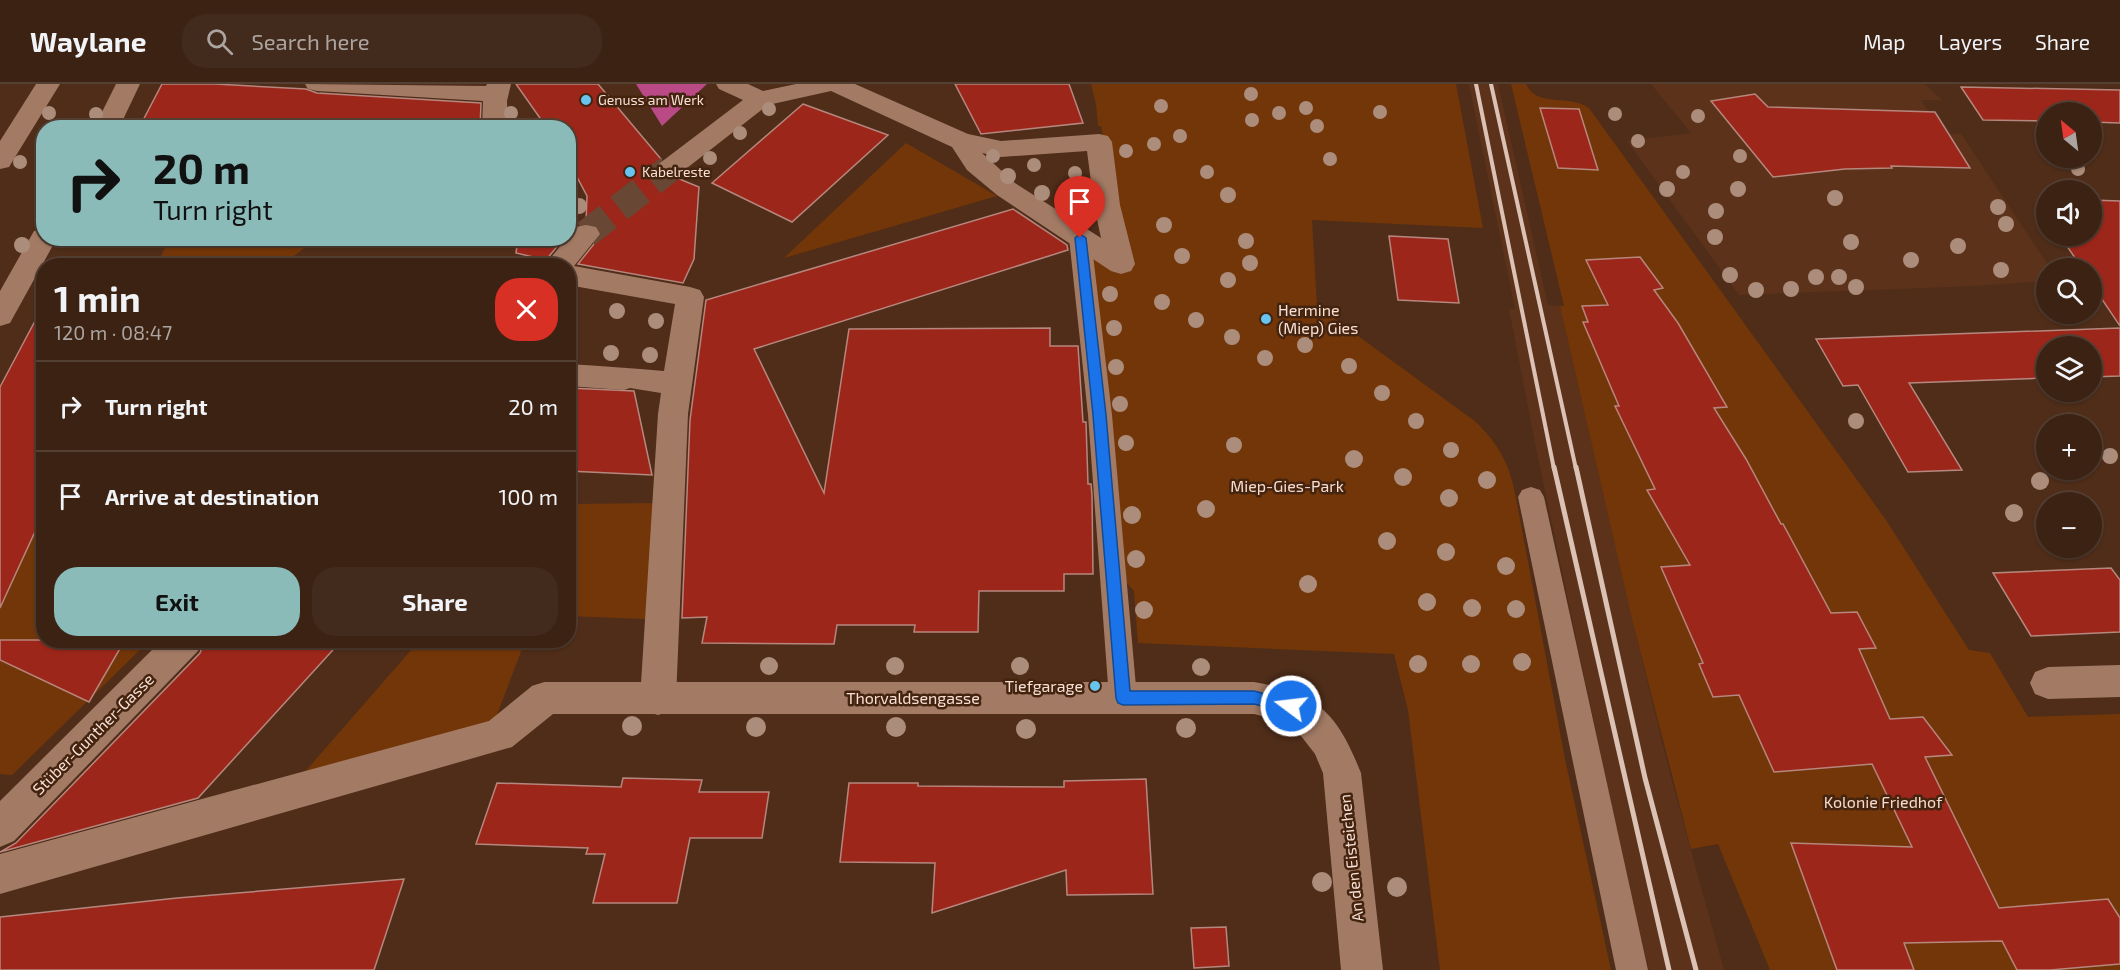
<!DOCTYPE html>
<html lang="en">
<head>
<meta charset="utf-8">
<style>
	body { margin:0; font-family:"Exo 2",sans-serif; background:#422a1c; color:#f1f3f6; height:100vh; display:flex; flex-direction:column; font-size:22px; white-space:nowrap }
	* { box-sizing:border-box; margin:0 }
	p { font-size:20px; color:#aca4a0 }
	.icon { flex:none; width:33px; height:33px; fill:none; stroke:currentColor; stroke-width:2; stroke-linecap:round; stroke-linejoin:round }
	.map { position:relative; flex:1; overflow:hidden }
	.panel { position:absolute; left:36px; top:174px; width:540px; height:390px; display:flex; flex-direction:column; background:#3b2213; border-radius:24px; box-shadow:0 2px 4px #0004,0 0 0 2px #543f33 }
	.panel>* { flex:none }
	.guide { position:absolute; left:36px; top:36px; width:540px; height:126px; border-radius:24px; box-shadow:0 2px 4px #0004,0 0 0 2px #543f33; background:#8bbbb9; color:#111; overflow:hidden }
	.needle { width:39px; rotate:331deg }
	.controls { position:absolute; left:2036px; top:18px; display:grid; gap:12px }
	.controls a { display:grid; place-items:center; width:66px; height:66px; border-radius:50%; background:#3b2213; box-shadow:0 2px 4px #0004,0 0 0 2px #543f33; font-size:30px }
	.pin { position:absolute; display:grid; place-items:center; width:51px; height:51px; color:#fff; margin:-62px -26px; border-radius:50% 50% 50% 0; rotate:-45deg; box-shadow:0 0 6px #0007 }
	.pin .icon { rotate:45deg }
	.me { position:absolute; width:66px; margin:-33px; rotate:285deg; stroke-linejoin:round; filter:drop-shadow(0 0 4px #0008) }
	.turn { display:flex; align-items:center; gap:21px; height:126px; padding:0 18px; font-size:27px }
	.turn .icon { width:78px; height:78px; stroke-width:2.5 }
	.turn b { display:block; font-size:42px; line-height:51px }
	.round { display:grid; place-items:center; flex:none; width:63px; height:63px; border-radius:24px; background:#422a1c }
	.summary { display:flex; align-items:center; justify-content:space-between; height:102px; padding:0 18px }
	h1 { font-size:36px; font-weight:700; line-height:45px }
	.cta { display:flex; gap:12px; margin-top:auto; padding:12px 18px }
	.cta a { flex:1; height:69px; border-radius:24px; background:#8bbbb9; color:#111; font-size:24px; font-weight:700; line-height:69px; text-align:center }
	.cta a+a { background:#422a1c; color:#f1f3f6 }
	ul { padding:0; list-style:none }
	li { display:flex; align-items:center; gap:18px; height:90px; padding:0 18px; border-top:2px solid #543f33 }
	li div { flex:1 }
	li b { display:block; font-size:22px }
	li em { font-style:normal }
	header { display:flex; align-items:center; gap:36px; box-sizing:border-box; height:84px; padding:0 30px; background:#3b2213; border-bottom:2px solid #543f33 }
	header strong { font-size:28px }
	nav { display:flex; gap:33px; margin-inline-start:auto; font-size:21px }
	.search { width:420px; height:54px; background:#422a1c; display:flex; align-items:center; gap:15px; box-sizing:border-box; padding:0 21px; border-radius:24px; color:#aca4a0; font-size:22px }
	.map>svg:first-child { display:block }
	.built { fill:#5c331a }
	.green { fill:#733609 }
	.water { fill:#b94a86 }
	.building { fill:#9d261a; stroke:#b6877e; stroke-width:1.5 }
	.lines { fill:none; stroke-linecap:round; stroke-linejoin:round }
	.pedestrian-tunnel { stroke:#684835; stroke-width:28; stroke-dasharray:28 14; stroke-linecap:butt }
	.service { fill:#a37b65; fill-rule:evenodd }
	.pedestrian { fill:#a37b65; fill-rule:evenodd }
	.minor { fill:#a37b65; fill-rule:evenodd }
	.rail-far1 { stroke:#dbc2b5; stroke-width:4 }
	.rail { stroke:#dbc2b5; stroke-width:5 }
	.tree { fill:#ac8d7c }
	.route { fill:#1a73e8; stroke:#114b97; stroke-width:1.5 }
	.poi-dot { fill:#66c4ef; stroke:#44230f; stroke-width:2 }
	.labels { text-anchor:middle; stroke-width:5; stroke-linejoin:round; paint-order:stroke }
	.far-poi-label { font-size:14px; fill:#f7e0d4; stroke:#44230f; text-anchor:start }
	.poi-label { font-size:16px; fill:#f7e0d4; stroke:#44230f; text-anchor:start }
	.park-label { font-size:16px; fill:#f8dccd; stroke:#44230f }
	.street-label { font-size:16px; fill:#f7e0d4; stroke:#44230f }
</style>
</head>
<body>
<header>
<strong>Waylane</strong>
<div class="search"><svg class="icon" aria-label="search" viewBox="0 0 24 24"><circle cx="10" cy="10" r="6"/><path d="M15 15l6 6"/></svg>Search here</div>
<nav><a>Map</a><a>Layers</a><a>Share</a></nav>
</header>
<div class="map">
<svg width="2120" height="886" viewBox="0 0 2120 886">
	<rect width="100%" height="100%" fill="#4f2d19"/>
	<!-- built -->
	<g class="built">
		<path d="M 1469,0 L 1498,0 L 1548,221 L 1560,222 L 1632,535 L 1670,690 L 1724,886 L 1649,886 L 1632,818 L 1536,364 L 1509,225 L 1515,225 Z"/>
		<path d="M 1651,0 L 1925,0 L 1942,16 L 1921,16 L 1944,50 L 1961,50 L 2050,184 L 2046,184 L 2046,197 L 1976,202 L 1739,211 L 1627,57 L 1691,49 Z"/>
	</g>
	<!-- green -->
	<g class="green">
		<path d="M 1091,0 L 1456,0 L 1483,144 L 1312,136 L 1317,222 L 1476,338 C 1500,362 1510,381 1516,414 L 1565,675 L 1611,886 L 1440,886 L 1408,626 L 1394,570 L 1138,559 L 1134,507 L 1123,495 L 1092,189 L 1093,173 L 1126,163 L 1101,42 L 1098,42 L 1096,20 Z"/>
		<path d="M 1511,0 L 1526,0 C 1536,24 1571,10 1589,24 L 1886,436 L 1969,566 L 1990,569 L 2028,633 L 2120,630 L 2120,886 L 1770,886 L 1718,760 L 1691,765 L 1632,535 L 1560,222 L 1564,222 Z"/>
		<path d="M 906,59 L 997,112 L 784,174 Z"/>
		<path d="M 169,155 L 169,154 L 315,155 L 287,178 L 248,182 L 157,181 Z"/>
		<path d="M 43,349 L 44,556 L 149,557 L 12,691 L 0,690 L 0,449 Z"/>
		<path d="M 660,419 L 645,535 L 569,532 L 569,420 Z"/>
		<path d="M 419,557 L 525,557 L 495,636 L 303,690 Z"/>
	</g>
	<!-- water -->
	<path class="water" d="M 636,0 L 707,0 L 662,42 Z"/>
	<!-- building -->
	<g class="building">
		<path d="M 162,0 L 215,0 L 306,5 L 317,9 L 481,19 L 480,44 L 139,44 Z"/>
		<path d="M 516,0 L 598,0 L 661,75 L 654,84 L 658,92 L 669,95 L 677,94 L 699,103 L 694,175 L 683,199 L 578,180 L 602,150 L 596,141 L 586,139 L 587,112 L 568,76 L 568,44 L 547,44 Z"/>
		<path d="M 955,0 L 1069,0 L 1083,39 L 981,50 Z"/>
		<path d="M 1961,3 L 2120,6 L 2120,39 L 2091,38 L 2091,28 L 2046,28 L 2046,37 L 1983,36 Z"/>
		<path d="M 1755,10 L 1768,23 L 1935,28 L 1970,84 L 1891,82 L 1892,84 L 1845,85 L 1773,93 L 1711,17 Z"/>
		<path d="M 803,20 L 888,51 L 792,138 L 712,99 Z"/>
		<path d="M 1540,24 L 1579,25 L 1598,86 L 1558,84 Z"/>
		<path d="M 2091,116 L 2120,117 L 2120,242 L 2091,199 L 2091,184 L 2082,184 L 2060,152 L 2091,152 Z"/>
		<path d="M 1013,125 L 1067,161 L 1068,166 L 754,265 L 824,409 L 849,245 L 1050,244 L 1050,262 L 1078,262 L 1083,338 L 1086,338 L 1088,400 L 1091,400 L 1092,411 L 1093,490 L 1064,490 L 1064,507 L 979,507 L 978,548 L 914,548 L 915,541 L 837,541 L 834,560 L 702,559 L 707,533 L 682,534 L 690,336 L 706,216 Z"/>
		<path d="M 1389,152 L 1448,155 L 1459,219 L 1398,216 Z"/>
		<path d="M 518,154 L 564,154 L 546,176 L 516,169 Z"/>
		<path d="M 1640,173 L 1663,204 L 1654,206 L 1678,239 L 1727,323 L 1714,324 L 1746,375 L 1781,440 L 1783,440 L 1831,529 L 1857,528 L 1876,564 L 1859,565 L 1890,635 L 1923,633 L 1952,671 L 1925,673 L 1999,824 L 2108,815 L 2120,834 L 2120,880 L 2050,886 L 2017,886 L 2002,857 L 1904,859 L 1914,886 L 1837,886 L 1791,759 L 1912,763 L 1872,680 L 1774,688 L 1739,611 L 1713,613 L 1699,580 L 1703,579 L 1661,483 L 1690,481 L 1647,406 L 1655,405 L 1615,322 L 1619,322 L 1583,238 L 1588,238 L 1582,222 L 1608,221 L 1586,176 Z"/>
		<path d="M 44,220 L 44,428 L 0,524 L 0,303 Z"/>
		<path d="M 2120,244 L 2120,292 L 2091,293 L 2091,262 L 2046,262 L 2046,294 L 1909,299 L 1962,386 L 1908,388 L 1858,301 L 1843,302 L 1816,255 Z"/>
		<path d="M 568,304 L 634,307 L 652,391 L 568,387 Z"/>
		<path d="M 2111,484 L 2120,496 L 2120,548 L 2031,552 L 1993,489 Z"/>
		<path d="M 0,556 L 125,556 L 89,618 L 0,576 Z"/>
		<path d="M 205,556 L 342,556 L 198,714 L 0,768 L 16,759 L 200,569 Z"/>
		<path d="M 623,694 L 702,696 L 699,708 L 769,708 L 762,754 L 690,754 L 677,819 L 593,819 L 605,770 L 586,770 L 588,764 L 476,760 L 497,699 L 621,703 Z"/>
		<path d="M 1146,695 L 1153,810 L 1067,811 L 1066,786 L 932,829 L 935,779 L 840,778 L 849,699 L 918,699 L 918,702 L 1064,703 L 1064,697 Z"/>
		<path d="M 404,795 L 374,886 L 0,886 L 0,833 L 177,814 Z"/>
		<path d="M 1226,843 L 1229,882 L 1194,884 L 1191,844 Z"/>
	</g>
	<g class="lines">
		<!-- pedestrian-tunnel -->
		<path class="pedestrian-tunnel" d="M 586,150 L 669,85"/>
		<!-- service -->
		<g class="service">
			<path d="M 1080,147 L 1087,149 L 1091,154 L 1112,331 L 1137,614 L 1133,623 L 1123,627 L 1113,623 L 1109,614 L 1088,331 L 1069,154 L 1073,149 Z"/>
			<path d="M 1531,403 L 1540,406 L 1544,413 L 1648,886 L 1616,886 L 1518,413 L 1522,406 Z"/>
		</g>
		<!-- pedestrian -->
		<g class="pedestrian">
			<path d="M 305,0 L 486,2 L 487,0 L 511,0 L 507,17 L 508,44 L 482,44 L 483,17 L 317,7 L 308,5 Z"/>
			<path d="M 716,0 L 748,0 L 763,7 L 796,0 L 855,0 L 968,50 L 1001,57 L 1099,50 L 1108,52 L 1112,58 L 1120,121 L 1135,180 L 1131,187 L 1121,190 L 1111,187 L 997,111 L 967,86 L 952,63 L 831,7 L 768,21 L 678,91 L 669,93 L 660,91 L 656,85 L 660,79 L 743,16 L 719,5 ZM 1087,67 L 1094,121 L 1101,154 L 1015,99 L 982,69 L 1001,73 Z"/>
			<path d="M 586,141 L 596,143 L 600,150 L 574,182 L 690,203 L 700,206 L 704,213 L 688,330 L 676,615 L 671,627 L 658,631 L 645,627 L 640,615 L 658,330 L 661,309 L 630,304 L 624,306 L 568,302 L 568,280 C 601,282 632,284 664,287 L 675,220 L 568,201 L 568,182 L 544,182 L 576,143 Z"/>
			<path d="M 162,556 L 203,556 L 198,567 L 14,757 L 0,763 L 0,717 Z"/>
			<path d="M 545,598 L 558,602 L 563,614 L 558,626 L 512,663 L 0,810 L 0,770 L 489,637 L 532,602 Z"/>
		</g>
		<!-- minor -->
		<g class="minor">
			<path d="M 36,0 L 60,0 L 9,83 L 0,85 L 0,57 Z"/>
			<path d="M 116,0 L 140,0 L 119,44 L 94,44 Z"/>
			<path d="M 44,145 L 44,154 L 57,154 L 10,239 L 0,242 L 0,207 L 34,147 Z"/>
			<path d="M 2120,581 L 2120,613 L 2048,615 L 2035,610 L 2030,599 L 2035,588 L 2048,583 Z"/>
			<path d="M 545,598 L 1254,598 C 1319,610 1337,629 1361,689 L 1383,886 L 1341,886 L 1323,689 L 1315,670 L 1298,648 L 1278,636 L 1254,630 L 545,630 L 532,626 L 527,614 L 532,602 Z"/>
		</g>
		<!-- rail-far1 -->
		<g class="rail-far1">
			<path d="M 1476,0 L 1554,385"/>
			<path d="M 1491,0 L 1576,385"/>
		</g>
		<!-- rail -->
		<g class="rail">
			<path d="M 1554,383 L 1669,886"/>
			<path d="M 1576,383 L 1645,694 L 1696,886"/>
		</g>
	</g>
	<!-- trees -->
	<g class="tree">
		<circle cx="1251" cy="10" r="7"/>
		<circle cx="1161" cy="22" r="7"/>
		<circle cx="1306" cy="24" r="7"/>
		<circle cx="769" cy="25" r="7"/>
		<circle cx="1380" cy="28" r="7"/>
		<circle cx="49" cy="29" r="7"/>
		<circle cx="511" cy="29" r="7"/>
		<circle cx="1279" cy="29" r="7"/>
		<circle cx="96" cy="30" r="7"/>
		<circle cx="1615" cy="30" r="7"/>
		<circle cx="1698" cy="32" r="7"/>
		<circle cx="1252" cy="36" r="7"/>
		<circle cx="1317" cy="42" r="7"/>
		<circle cx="740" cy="49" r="7"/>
		<circle cx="1180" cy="52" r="7"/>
		<circle cx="1638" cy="57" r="7"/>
		<circle cx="1154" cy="60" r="7"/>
		<circle cx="1126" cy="67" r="7"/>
		<circle cx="993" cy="72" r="7"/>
		<circle cx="1740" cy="72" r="7"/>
		<circle cx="710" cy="74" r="7"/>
		<circle cx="1330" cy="75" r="7"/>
		<circle cx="20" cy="78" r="7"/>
		<circle cx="1034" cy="81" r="7"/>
		<circle cx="2078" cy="85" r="7"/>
		<circle cx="1207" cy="88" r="7"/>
		<circle cx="1683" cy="88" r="7"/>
		<circle cx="1075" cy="89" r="7"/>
		<circle cx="1008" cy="92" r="8"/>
		<circle cx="1667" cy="105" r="8"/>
		<circle cx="1738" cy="105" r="8"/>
		<circle cx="1042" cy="109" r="8"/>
		<circle cx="1228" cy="111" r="8"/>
		<circle cx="1835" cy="114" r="8"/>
		<circle cx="579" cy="122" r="8"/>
		<circle cx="1998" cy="123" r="8"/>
		<circle cx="1076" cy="126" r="8"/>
		<circle cx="1716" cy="127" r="8"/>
		<circle cx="2006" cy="140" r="8"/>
		<circle cx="1164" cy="141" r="8"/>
		<circle cx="1715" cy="153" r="8"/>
		<circle cx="1246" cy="157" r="8"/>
		<circle cx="1851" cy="158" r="8"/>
		<circle cx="22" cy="161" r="8"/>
		<circle cx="1958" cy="162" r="8"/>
		<circle cx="1182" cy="172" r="8"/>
		<circle cx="1911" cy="176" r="8"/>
		<circle cx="1250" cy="179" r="8"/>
		<circle cx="2001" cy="186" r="8"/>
		<circle cx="1730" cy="191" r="8"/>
		<circle cx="1816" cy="193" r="8"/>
		<circle cx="1839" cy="193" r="8"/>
		<circle cx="1228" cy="196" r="8"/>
		<circle cx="1856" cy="203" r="8"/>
		<circle cx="1791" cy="205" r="8"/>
		<circle cx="1756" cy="206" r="8"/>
		<circle cx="1110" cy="210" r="8"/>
		<circle cx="1162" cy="218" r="8"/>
		<circle cx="617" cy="227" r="8"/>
		<circle cx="1196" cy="236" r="8"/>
		<circle cx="656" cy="237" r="8"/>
		<circle cx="1114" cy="244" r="8"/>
		<circle cx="1232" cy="253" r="8"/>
		<circle cx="1305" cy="261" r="8"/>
		<circle cx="611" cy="269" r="8"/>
		<circle cx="650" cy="271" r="8"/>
		<circle cx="1265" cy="274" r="8"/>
		<circle cx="1349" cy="282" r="8"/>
		<circle cx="1116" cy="283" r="8"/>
		<circle cx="1382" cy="309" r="8"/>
		<circle cx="1120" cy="320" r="8"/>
		<circle cx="1416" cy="337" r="8"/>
		<circle cx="1856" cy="337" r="8"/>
		<circle cx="1126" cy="359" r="8"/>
		<circle cx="1234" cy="361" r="8"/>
		<circle cx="1451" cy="366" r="8"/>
		<circle cx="2110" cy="372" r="8"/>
		<circle cx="1354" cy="375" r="9"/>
		<circle cx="1403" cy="393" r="9"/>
		<circle cx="1487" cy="396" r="9"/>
		<circle cx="2040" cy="397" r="9"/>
		<circle cx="1449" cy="414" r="9"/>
		<circle cx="1206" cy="425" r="9"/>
		<circle cx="2014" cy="429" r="9"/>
		<circle cx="1132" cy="431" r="9"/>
		<circle cx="1387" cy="457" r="9"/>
		<circle cx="1446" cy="468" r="9"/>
		<circle cx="1136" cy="475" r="9"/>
		<circle cx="1506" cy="482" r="9"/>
		<circle cx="1308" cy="500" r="9"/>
		<circle cx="1427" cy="518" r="9"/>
		<circle cx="1472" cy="524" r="9"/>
		<circle cx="1516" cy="525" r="9"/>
		<circle cx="1144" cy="526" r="9"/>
		<circle cx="1522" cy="578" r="9"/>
		<circle cx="1418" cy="580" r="9"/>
		<circle cx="1471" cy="580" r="9"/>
		<circle cx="769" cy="582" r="9"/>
		<circle cx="895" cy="582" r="9"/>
		<circle cx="1020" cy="582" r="9"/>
		<circle cx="1201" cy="583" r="9"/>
		<circle cx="632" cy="642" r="10"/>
		<circle cx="756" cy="643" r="10"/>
		<circle cx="896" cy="643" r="10"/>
		<circle cx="1186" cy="644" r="10"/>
		<circle cx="1026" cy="645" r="10"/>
		<circle cx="1322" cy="798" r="10"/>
		<circle cx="1397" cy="803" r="10"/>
	</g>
	<!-- route -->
	<path class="route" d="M 1080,150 L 1086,154 L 1106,331 L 1130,607 L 1254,607 L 1297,618 L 1299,622 L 1297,627 L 1291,629 L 1254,620 L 1123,621 L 1118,619 L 1116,614 L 1093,331 L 1075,154 Z"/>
	<!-- markers -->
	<g class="poi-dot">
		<circle cx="586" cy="16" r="6"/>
		<circle cx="630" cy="88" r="6"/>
		<circle cx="1266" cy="235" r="6"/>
		<circle cx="1095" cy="602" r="6"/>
	</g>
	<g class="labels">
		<!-- far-poi labels -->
		<g class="far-poi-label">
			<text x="598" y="21">Genuss am Werk</text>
			<text x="642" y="93">Kabelreste</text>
		</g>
		<!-- poi labels -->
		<g class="poi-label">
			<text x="1278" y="232">Hermine<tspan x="1278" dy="18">(Miep) Gies</tspan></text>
			<text x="1083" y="608" text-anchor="end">Tiefgarage</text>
		</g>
		<!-- park labels -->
		<g class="park-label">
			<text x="1287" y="408">Miep-Gies-Park</text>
			<text x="1883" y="724">Kolonie Friedhof</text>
		</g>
		<!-- street labels -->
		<g class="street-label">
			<text x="913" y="620">Thorvaldsengasse</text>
			<text transform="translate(93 650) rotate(-45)" y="6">Stüber-Gunther-Gasse</text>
			<text transform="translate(1351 774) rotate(-96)" y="6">An den Eisteichen</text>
		</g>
	</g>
</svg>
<div class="controls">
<a><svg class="needle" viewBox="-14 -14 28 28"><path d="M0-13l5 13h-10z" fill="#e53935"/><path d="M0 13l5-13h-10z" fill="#aca4a0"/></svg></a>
<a><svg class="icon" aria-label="sound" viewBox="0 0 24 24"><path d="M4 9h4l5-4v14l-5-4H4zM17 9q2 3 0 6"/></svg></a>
<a><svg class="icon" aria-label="search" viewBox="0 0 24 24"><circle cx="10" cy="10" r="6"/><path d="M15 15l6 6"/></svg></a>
<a><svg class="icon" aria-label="layers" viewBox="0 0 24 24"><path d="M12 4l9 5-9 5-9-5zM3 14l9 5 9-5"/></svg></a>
<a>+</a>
<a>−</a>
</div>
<div class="pin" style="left:1080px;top:154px;background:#d93025"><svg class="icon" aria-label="arrive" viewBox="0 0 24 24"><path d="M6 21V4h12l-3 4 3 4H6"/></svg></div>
<svg class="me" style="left:1291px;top:622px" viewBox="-20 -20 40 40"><circle r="17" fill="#1a73e8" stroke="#fff" stroke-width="3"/><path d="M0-11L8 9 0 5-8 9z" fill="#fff"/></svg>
<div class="guide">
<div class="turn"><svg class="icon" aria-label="right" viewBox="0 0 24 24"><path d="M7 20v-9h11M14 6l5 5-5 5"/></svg><div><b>20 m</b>Turn right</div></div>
</div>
<section class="panel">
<div class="summary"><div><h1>1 min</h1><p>120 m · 08:47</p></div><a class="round" style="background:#d93025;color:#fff"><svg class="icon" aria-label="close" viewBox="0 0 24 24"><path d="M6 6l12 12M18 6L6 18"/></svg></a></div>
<ul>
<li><svg class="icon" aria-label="right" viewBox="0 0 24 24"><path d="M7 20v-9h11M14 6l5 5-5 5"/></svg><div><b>Turn right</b></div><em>20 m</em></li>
<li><svg class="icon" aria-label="arrive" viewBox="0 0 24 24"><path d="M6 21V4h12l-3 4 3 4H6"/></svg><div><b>Arrive at destination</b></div><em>100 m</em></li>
</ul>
<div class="cta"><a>Exit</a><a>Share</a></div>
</section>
</div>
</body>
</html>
